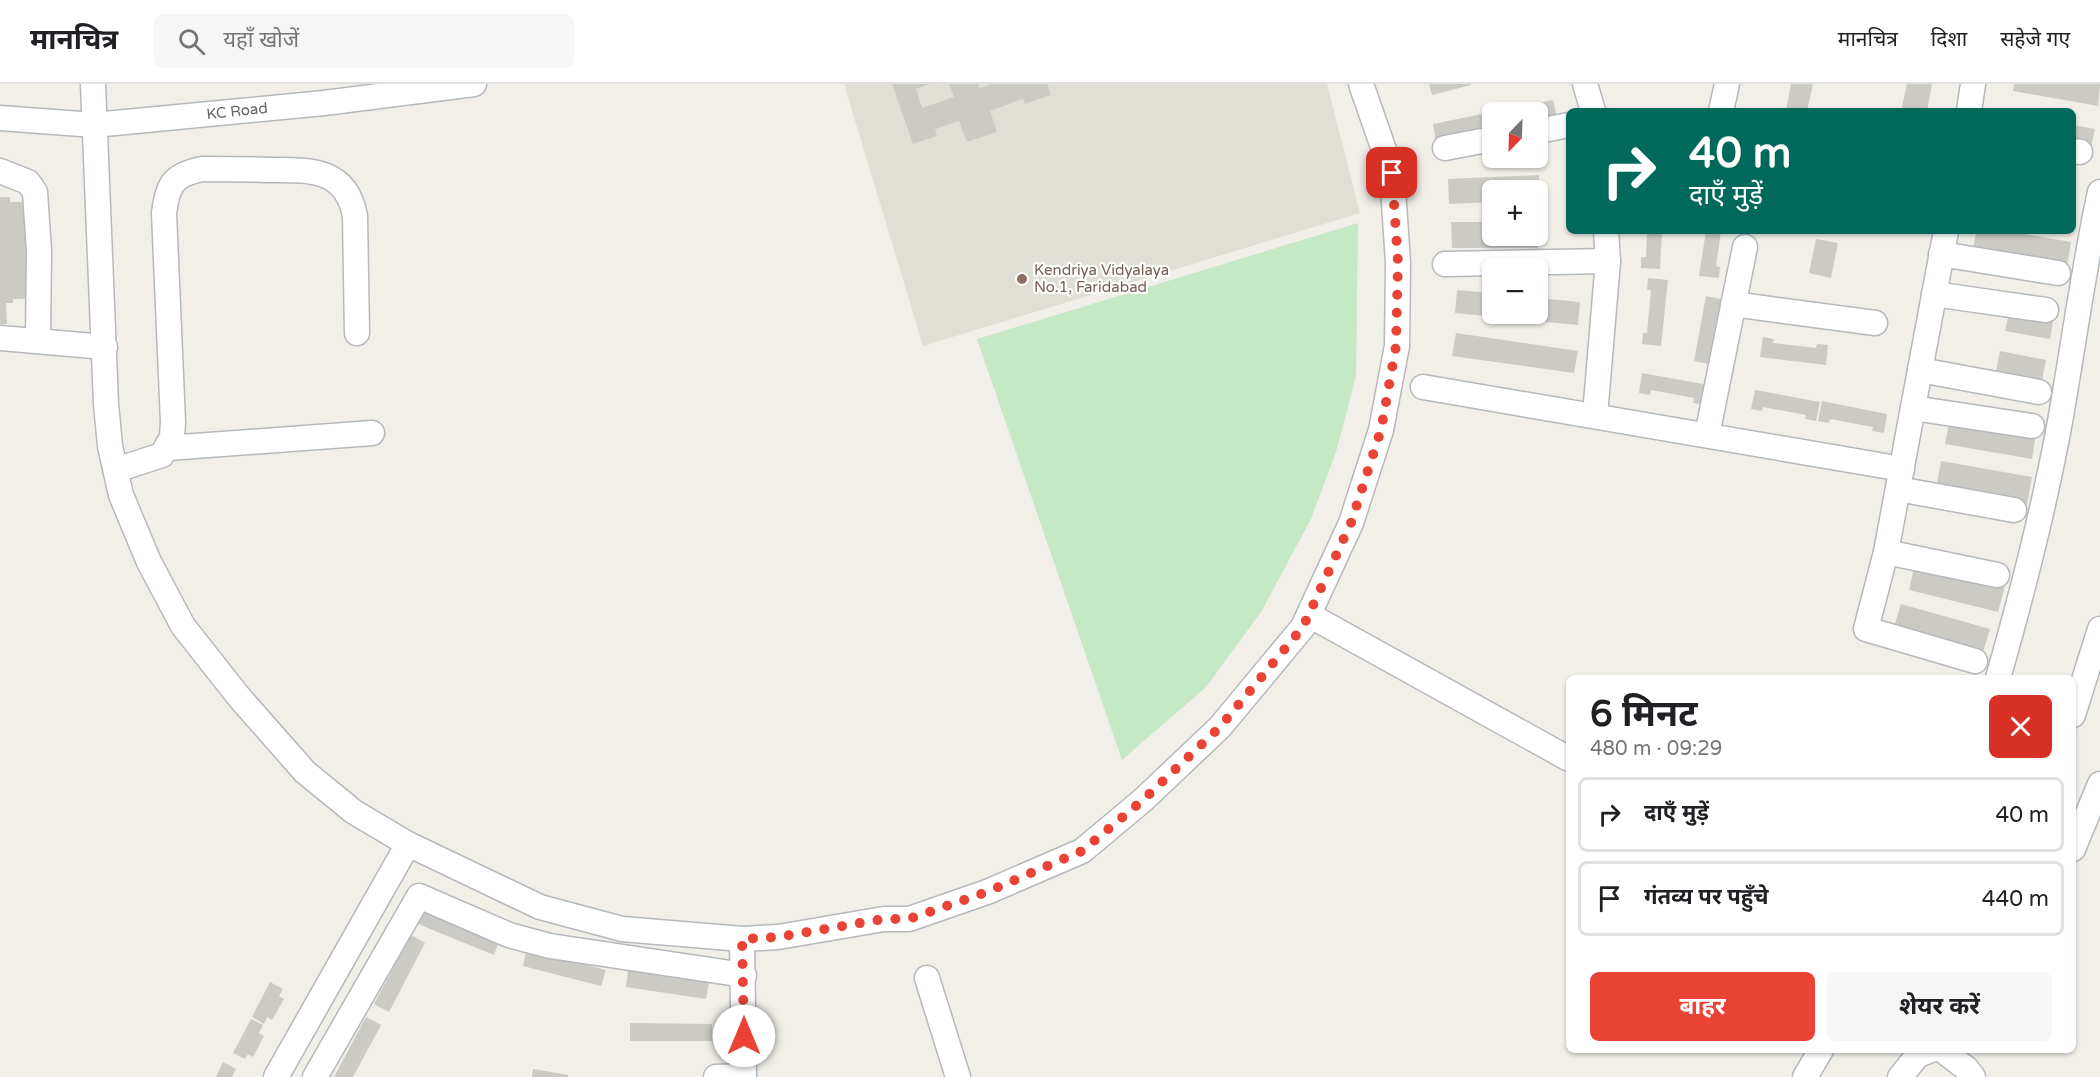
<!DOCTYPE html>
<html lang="hi">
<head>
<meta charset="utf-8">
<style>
	body { margin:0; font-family:"Varela Round","Noto Sans Devanagari",sans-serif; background:#f6f6f6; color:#202124; height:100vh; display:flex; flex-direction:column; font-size:22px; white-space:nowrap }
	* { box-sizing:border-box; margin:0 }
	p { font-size:20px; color:#757577 }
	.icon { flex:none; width:33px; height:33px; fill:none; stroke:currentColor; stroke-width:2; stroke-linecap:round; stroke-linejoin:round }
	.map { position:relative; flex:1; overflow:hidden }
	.side { position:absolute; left:1566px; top:591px; width:510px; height:378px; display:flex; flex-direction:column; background:#fff; border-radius:9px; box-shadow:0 2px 4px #0004 }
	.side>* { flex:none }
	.hud { position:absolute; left:1566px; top:24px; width:510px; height:126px; border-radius:9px; box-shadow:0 2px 4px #0004; background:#00695c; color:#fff; overflow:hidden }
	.needle { width:39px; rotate:203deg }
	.tools { position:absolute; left:1482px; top:18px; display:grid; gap:12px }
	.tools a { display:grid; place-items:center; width:66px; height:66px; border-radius:9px; background:#fff; box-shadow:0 2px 4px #0004; font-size:30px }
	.pin { position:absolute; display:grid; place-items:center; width:51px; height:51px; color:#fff; margin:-26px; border-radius:12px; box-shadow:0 3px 9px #0006 }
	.me { position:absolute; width:66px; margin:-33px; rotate:0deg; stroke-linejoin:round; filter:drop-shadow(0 0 4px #0008) }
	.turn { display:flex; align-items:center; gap:21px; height:126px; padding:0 24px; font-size:27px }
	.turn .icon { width:78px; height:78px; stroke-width:2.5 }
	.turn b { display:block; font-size:42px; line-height:51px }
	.round { display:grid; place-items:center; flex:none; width:63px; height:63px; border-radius:9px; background:#f6f6f6 }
	.head { display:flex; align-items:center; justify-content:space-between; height:102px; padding:0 24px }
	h1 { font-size:36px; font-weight:700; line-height:45px }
	.button { display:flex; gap:12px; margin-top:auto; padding:12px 24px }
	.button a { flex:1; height:69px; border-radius:9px; background:#ea4335; color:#fff; font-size:24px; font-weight:700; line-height:69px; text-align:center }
	.button a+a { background:#f6f6f6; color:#202124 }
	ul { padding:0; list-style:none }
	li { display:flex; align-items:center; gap:18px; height:75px; margin:0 12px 9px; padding:0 12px; border:3px solid #e0e0e0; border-radius:9px }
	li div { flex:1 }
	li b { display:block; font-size:22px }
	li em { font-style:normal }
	header { display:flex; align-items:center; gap:36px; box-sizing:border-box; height:84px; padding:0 30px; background:#fff; border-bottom:2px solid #e0e0e0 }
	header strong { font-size:28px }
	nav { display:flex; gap:33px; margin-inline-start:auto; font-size:21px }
	.search { width:420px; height:54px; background:#f6f6f6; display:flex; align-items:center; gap:15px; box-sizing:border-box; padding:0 21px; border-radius:9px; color:#757577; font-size:22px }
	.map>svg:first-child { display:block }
	.education { fill:#e1ded6 }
	.green { fill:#c5e8c5 }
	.building { fill:#cccac5 }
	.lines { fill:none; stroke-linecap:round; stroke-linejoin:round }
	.minor-casing { stroke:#b5b8bc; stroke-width:27 }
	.minor { stroke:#fff; stroke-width:24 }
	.route { stroke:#ea4335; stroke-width:10; stroke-dasharray:0 18 }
	.education-dot { fill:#8d6e63; stroke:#fff; stroke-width:2 }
	.labels { text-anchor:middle; stroke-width:4.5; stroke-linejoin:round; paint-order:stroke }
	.street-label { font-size:15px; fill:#5f6368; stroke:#fff }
	.education-label { font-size:15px; fill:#785e54; stroke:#fff; text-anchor:start }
</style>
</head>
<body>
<header>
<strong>मानचित्र</strong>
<div class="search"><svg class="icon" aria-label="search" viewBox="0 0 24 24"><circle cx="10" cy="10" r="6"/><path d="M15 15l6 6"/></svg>यहाँ खोजें</div>
<nav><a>मानचित्र</a><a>दिशा</a><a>सहेजे गए</a></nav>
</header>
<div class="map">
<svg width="2100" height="993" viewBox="0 0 2100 993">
	<rect width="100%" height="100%" fill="#f1efe8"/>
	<!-- education -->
	<path class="education" d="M 844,0 L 1327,0 L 1360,129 L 923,262 Z"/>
	<!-- green -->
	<path class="green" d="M 1358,139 L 1356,292 L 1336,368 L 1311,435 L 1261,528 L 1206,603 L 1122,676 L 977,255 Z"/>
	<!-- building -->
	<g class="building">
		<path d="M 892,0 L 930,0 L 916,5 L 922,24 L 954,13 L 949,0 L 978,0 L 980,4 L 991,0 L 1047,0 L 1051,11 L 1025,20 L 1023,15 L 990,27 L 997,48 L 967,58 L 959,37 L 935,45 L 937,52 L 913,60 Z"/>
		<path d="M 1429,0 L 1471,0 L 1471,1 L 1432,11 Z"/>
		<path d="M 1791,0 L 1813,0 L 1807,27 L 1786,27 Z"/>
		<path d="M 1907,0 L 1932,0 L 1927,27 L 1901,27 Z"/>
		<path d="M 2014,0 L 2100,0 L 2098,22 L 2013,7 Z"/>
		<path d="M 1553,16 L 1557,34 L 1538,38 L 1538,28 L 1497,28 Z"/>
		<path d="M 1492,28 L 1492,47 L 1436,57 L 1433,40 Z"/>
		<path d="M 2073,41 L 2095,45 L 2090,69 L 2073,66 Z"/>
		<path d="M 1539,91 L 1540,115 L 1538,115 L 1538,106 L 1492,106 L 1492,118 L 1449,120 L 1448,95 Z"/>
		<path d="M 0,113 L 10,113 L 10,118 L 25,118 L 27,215 L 13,215 L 13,219 L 6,219 L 7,240 L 0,240 Z"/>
		<path d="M 1451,138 L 1492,138 L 1492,152 L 1538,152 L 1538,164 L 1452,164 Z"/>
		<path d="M 1647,147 L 1662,147 L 1660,185 L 1641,184 L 1641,173 L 1646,173 Z"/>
		<path d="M 1706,147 L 1721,147 L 1716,182 L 1720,183 L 1719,194 L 1699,192 Z"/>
		<path d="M 1976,147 L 2008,147 L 2071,158 L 2067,182 L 1973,166 Z"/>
		<path d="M 1816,155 L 1838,159 L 1831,194 L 1809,189 Z"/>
		<path d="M 1648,194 L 1668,196 L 1661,262 L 1642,260 L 1643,249 L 1647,249 L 1651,206 L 1647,206 Z"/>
		<path d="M 1457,206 L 1492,209 L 1492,230 L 1538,230 L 1538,214 L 1580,218 L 1578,241 L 1455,229 Z"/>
		<path d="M 1706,212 L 1726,216 L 1723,227 L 1719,226 L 1711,269 L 1715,269 L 1713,281 L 1694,277 Z"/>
		<path d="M 2010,224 L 2054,231 L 2050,255 L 2005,247 Z"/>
		<path d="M 1456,249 L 1578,267 L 1574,289 L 1452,272 Z"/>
		<path d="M 1763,253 L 1774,255 L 1773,259 L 1816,264 L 1817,260 L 1828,261 L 1826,281 L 1760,273 Z"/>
		<path d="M 2000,267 L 2046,276 L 2041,302 L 1995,293 Z"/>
		<path d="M 1642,289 L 1708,301 L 1704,321 L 1693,319 L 1694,314 L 1651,306 L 1650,311 L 1639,309 Z"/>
		<path d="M 1755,306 L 1820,318 L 1816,337 L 1805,335 L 1806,331 L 1763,323 L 1762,327 L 1751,325 Z"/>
		<path d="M 1822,317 L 1887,330 L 1884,349 L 1872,347 L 1873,343 L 1830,335 L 1829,339 L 1818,337 Z"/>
		<path d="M 1950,334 L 2036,349 L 2032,375 L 1945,360 Z"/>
		<path d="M 1941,377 L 2032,393 L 2027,421 L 1936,405 Z"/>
		<path d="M 1915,479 L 2005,502 L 1998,528 L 1909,506 Z"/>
		<path d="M 1901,520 L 1990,545 L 1982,571 L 1893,546 Z"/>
		<path d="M 425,825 L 500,855 L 494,871 L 418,840 Z"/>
		<path d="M 411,851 L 425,859 L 389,928 L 374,920 Z"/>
		<path d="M 527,865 L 606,886 L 601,902 L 523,882 Z"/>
		<path d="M 628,886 L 709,898 L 706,915 L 626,903 Z"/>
		<path d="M 270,898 L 283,905 L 279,912 L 284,915 L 272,936 L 267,933 L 264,940 L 252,933 Z"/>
		<path d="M 366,933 L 381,941 L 353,993 L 334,993 Z"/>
		<path d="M 251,935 L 263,941 L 259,949 L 264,952 L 253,973 L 248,970 L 245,975 L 233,969 Z"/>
		<path d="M 630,939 L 712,940 L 712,957 L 630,957 Z"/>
		<path d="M 223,978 L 236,985 L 232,993 L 216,993 Z"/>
		<path d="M 533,985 L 568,991 L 568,993 L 532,993 Z"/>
	</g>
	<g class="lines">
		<defs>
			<g id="minor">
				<path d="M 93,0 L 106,320 L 110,362 L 121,411 L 149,478 L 183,542 L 239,613 L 305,688 L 354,728 L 408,760 L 540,823 L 622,845 L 742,855 L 778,853 L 884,835 L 909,835 L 987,808 L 1082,767 L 1143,716 L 1220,643 L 1303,543 L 1351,439 L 1381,346 L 1397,262 L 1398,179 L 1392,89 L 1361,0"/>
				<path d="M 1585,0 L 1593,27"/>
				<path d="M 1721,27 L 1727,0"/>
				<path d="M 1969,27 L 1973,0"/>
				<path d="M 0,34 L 94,41 L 324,19 L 474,0"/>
				<path d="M 1538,47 L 1569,41"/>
				<path d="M 1445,64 L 1492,55"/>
				<path d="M 2073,67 L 2080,68"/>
				<path d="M 0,87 L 28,98 L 35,108 L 39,167 L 38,256"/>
				<path d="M 1946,147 L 1886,468 L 1866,545 L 1975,577"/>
				<path d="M 1941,170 L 2058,189"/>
				<path d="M 1445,180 L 1608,177"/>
				<path d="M 1934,210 L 2046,226"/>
				<path d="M 1733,220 L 1875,239"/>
				<path d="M 0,254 L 105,263"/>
				<path d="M 1920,286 L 2039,308"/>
				<path d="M 1423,303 L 1902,385"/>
				<path d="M 1913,324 L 2032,342"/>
				<path d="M 1595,331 L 1608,177 L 1606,147"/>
				<path d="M 1707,351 L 1745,163"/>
				<path d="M 168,364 L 372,349"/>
				<path d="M 116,386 L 162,371 L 172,353 L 173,338 L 164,129 C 168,100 173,91 202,85 C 224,85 246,85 268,86 C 308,86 346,83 355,132 L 357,249"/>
				<path d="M 1898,405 L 2014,426"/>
				<path d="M 1886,468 L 1997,491"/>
				<path d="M 1309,531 L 1569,675"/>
				<path d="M 1998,594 C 2023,507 2045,421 2061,332 C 2074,257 2084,182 2100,108"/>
				<path d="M 2073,631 L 2100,545"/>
				<path d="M 2073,765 L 2100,700"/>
				<path d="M 742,855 L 744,993"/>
				<path d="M 927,894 L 958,993"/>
				<path d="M 1942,966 L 1967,985 L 1973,993"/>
				<path d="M 276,993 L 408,760"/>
				<path d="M 315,993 L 419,812 L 509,851 L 550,862 L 744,891"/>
				<path d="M 716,993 L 744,992"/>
				<path d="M 1805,993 L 1821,966"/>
				<path d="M 1900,993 L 1918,971 L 1931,966"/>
			</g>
		</defs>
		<!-- minor casing -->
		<use href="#minor" class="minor-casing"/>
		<!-- minor -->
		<use href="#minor" class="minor"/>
	</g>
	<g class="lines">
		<!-- route -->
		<path class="route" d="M 744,952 L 742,855 L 778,853 L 884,835 L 909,835 L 987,808 L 1082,767 L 1143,716 L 1220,643 L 1303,543 L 1351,439 L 1381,346 L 1396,262 L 1398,179 L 1392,89"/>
	</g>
	<!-- markers -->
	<circle class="education-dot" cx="1022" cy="195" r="6"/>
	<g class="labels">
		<!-- street labels -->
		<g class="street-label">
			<text transform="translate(237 27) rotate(-6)" y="5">KC Road</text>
		</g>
		<!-- education labels -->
		<g class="education-label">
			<text x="1034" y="191">Kendriya Vidyalaya<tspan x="1034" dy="17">No.1, Faridabad</tspan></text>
		</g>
	</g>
</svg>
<div class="tools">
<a><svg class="needle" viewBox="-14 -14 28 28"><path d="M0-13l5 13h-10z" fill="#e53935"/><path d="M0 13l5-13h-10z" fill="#757577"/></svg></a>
<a>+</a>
<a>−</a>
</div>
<div class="pin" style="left:1392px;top:89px;background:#d93025"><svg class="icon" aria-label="arrive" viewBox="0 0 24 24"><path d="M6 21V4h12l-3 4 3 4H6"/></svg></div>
<svg class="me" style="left:744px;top:952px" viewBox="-20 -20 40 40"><circle r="19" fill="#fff"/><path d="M0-13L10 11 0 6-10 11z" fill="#ea4335"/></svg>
<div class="hud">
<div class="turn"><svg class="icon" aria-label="right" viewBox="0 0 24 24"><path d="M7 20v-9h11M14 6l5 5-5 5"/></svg><div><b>40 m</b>दाएँ मुड़ें</div></div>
</div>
<section class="side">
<div class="head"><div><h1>6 मिनट</h1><p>480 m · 09:29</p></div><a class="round" style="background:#d93025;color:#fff"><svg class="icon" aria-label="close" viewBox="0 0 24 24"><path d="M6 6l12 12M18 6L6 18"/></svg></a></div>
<ul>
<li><svg class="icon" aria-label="right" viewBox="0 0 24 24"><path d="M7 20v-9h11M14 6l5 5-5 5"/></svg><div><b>दाएँ मुड़ें</b></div><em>40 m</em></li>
<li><svg class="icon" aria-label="arrive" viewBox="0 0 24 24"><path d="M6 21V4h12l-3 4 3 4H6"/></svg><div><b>गंतव्य पर पहुँचे</b></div><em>440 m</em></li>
</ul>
<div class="button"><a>बाहर</a><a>शेयर करें</a></div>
</section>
</div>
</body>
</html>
